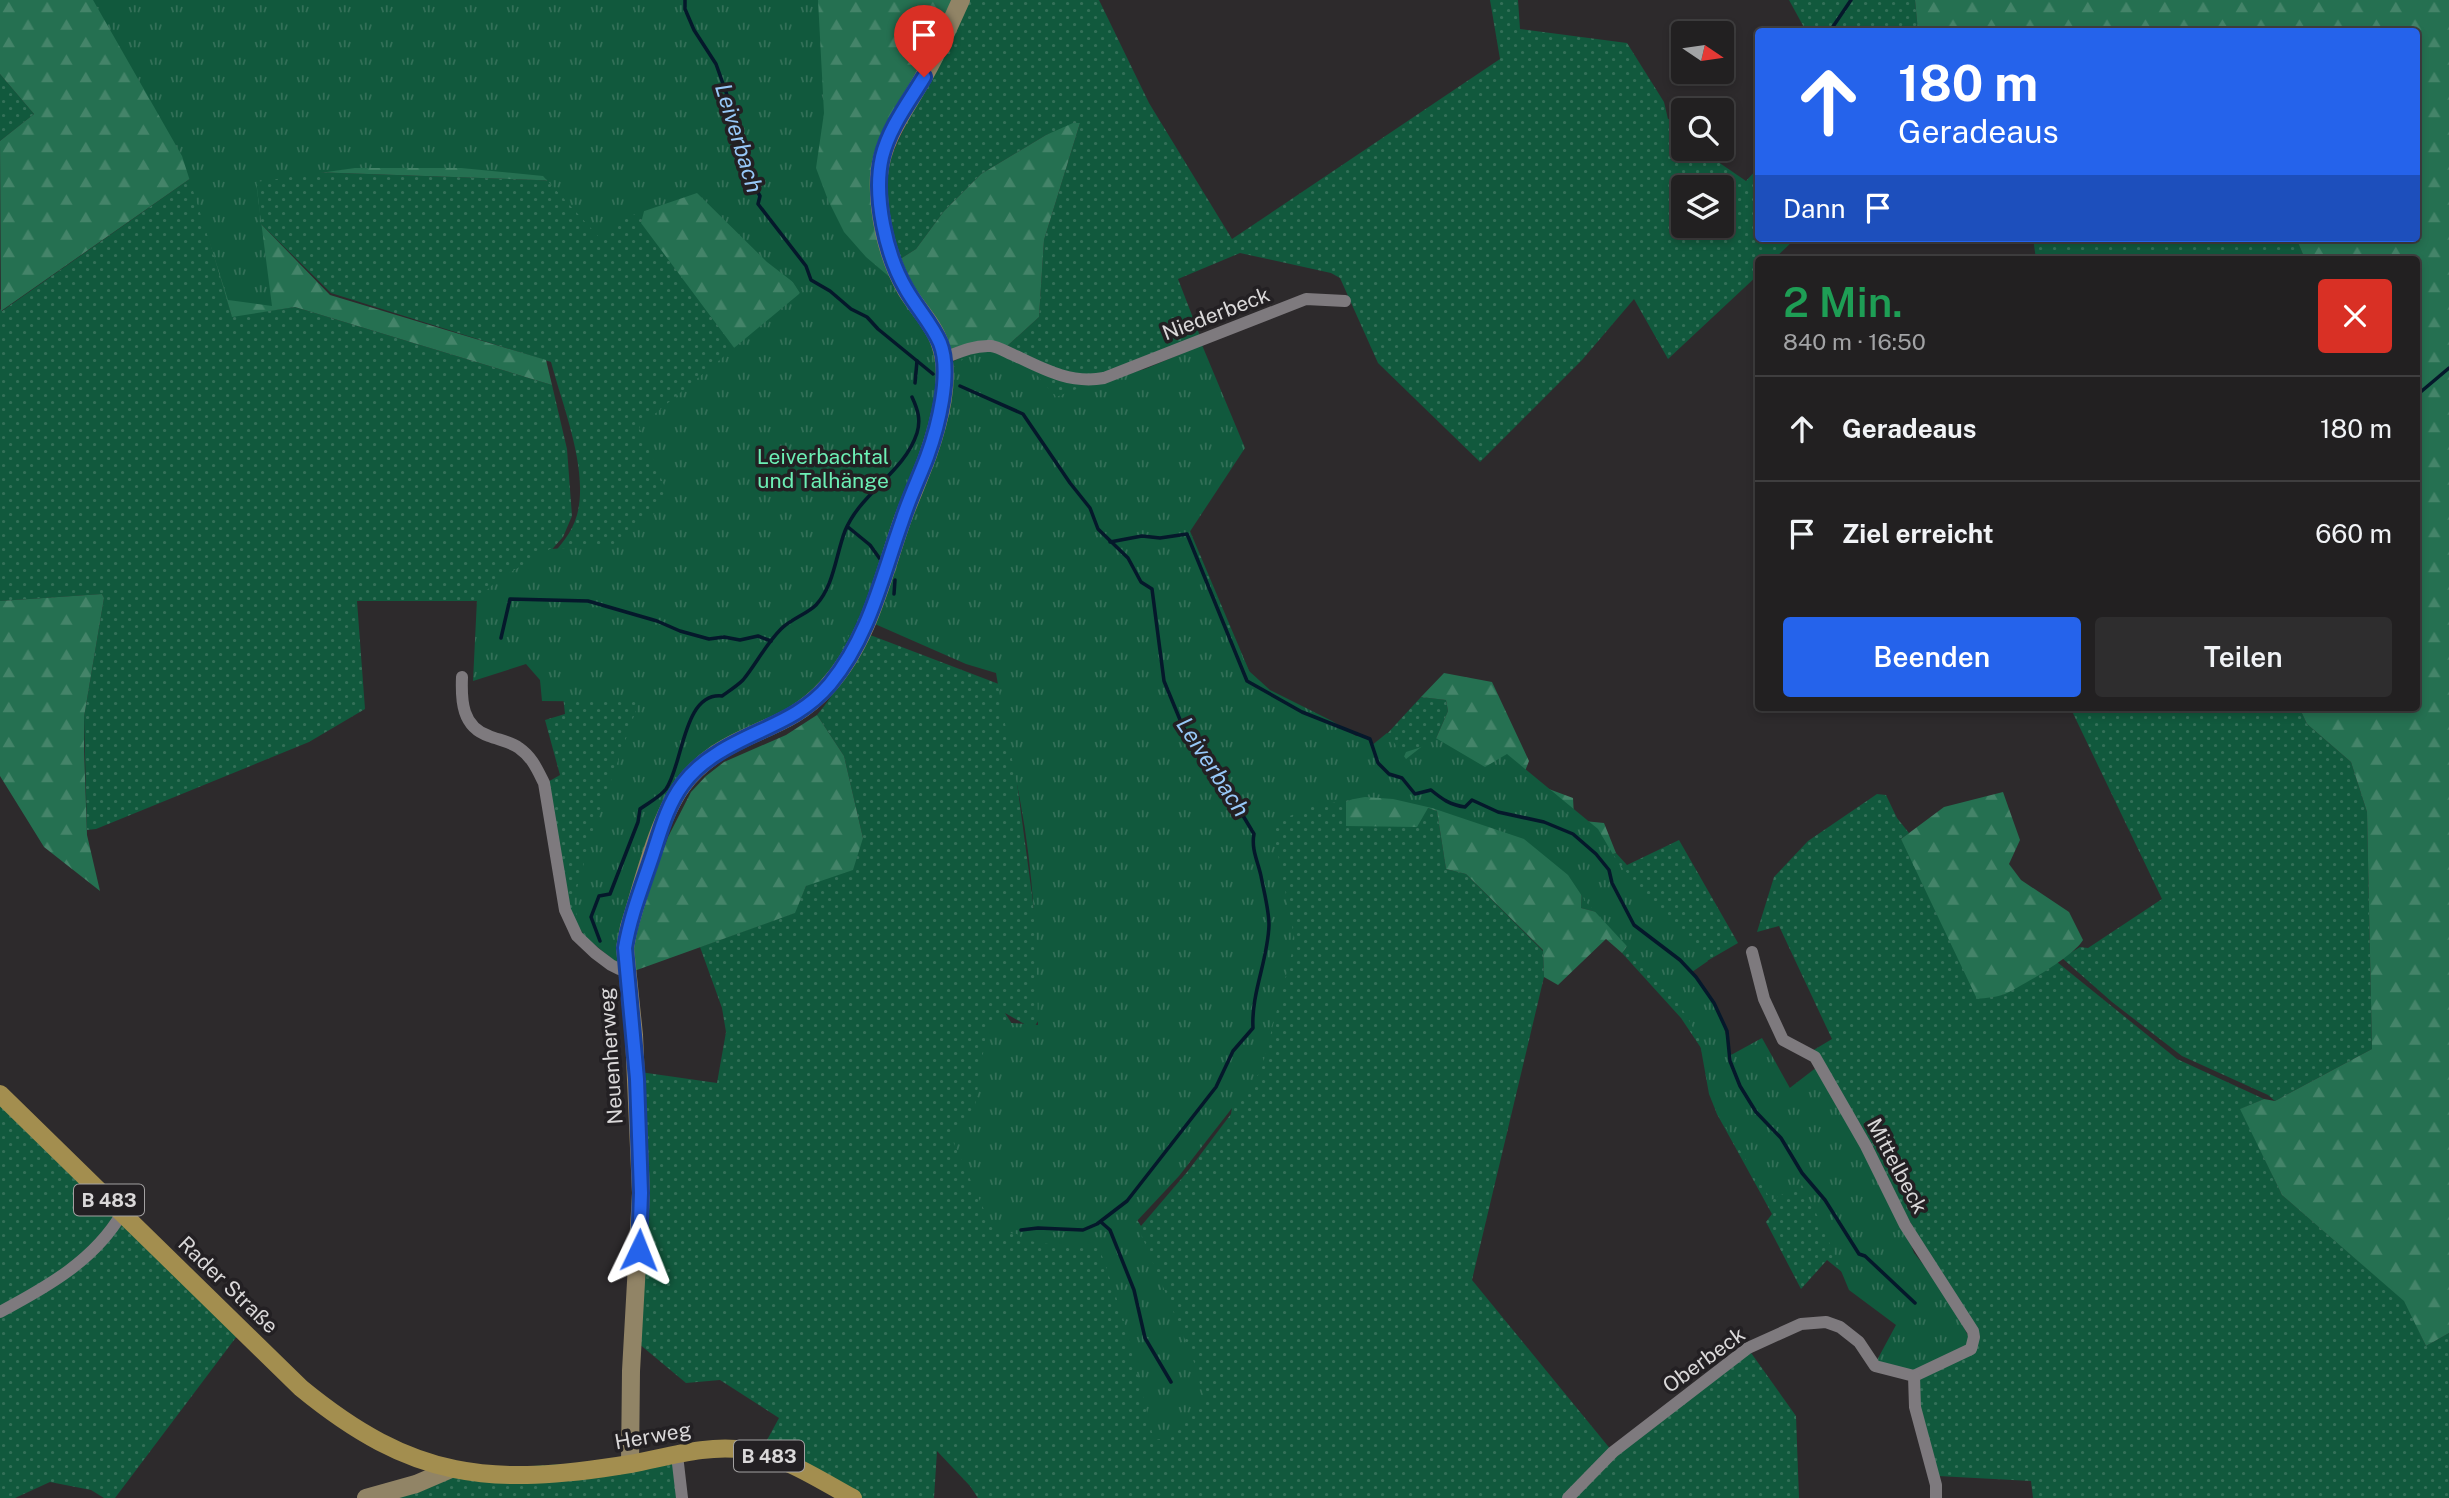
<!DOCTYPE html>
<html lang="de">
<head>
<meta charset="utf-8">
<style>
	body { margin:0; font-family:"Public Sans",sans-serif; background:#2e2d2e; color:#f1f3f6; height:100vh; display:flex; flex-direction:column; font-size:26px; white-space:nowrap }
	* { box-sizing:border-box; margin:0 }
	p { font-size:23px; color:#a2a3a5 }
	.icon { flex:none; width:38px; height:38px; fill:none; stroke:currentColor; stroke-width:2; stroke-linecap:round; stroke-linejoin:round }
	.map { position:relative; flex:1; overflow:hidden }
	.panel { position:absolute; left:1755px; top:256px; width:665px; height:455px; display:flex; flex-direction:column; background:#222021; border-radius:7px; box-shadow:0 4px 10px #0003,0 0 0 2px #3f3e3f }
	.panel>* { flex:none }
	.guide { position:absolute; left:1755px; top:28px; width:665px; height:214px; border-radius:7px; box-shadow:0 4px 10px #0003,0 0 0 2px #3f3e3f; background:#2563eb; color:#fff; overflow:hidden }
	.needle { width:46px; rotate:103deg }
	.controls { position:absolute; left:1671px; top:21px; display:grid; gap:14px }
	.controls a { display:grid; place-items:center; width:63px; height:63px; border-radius:7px; background:#222021; box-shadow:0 4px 10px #0003,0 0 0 2px #3f3e3f; font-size:35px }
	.pin { position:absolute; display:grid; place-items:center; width:60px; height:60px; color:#fff; margin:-72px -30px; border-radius:50% 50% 50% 0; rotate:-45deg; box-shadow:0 0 7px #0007 }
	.pin .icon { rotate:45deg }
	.me { position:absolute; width:77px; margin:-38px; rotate:2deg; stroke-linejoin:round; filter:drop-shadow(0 0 5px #0008) }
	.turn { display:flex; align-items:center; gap:24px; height:147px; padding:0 28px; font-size:32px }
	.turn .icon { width:91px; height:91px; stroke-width:2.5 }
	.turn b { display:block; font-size:49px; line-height:60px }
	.then { display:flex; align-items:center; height:66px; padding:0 28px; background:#0003; gap:14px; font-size:26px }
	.round { display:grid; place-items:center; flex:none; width:74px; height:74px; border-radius:7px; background:#2e2d2e }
	.headline { display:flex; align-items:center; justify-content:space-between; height:119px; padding:0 28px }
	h1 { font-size:42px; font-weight:600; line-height:52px; color:#1e9e55 }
	.action { display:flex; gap:14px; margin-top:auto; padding:14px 28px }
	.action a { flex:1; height:80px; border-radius:7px; background:#2563eb; color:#fff; font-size:28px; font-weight:600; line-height:80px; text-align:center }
	.action a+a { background:#2e2d2e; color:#f1f3f6 }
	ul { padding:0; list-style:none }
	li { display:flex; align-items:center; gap:21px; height:105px; padding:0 28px; border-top:2px solid #3f3e3f }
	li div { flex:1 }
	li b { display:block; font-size:26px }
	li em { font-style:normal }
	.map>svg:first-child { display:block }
	.grass { fill:url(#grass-dots); fill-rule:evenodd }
	.forest { fill:url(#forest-firs) }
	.park { fill:url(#park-tufts) }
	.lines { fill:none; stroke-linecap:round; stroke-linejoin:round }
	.stream { stroke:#05182b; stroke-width:3.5 }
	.street { stroke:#7e7a7e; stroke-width:12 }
	.secondary { stroke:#918466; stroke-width:18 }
	.primary { stroke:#a38e4f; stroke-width:18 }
	.route-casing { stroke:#184099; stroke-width:18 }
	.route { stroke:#2563eb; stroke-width:12 }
	.labels { text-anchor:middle; stroke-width:7; stroke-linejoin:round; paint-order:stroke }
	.shield { fill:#232023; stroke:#a3a1a2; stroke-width:2 }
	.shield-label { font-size:19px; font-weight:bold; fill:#dad8d9 }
	.street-label { font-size:21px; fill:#dad8d9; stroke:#232023 }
	.park-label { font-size:21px; fill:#6cefb5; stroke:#232023 }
	.water-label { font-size:23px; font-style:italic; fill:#97c8f8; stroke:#232023 }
</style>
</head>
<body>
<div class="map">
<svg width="2449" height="1498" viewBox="0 0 2449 1498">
	<defs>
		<pattern id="grass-dots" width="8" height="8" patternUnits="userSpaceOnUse" patternTransform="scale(1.75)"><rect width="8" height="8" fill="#11593d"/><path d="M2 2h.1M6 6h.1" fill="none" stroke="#337058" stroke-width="1.8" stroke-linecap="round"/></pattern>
		<pattern id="forest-firs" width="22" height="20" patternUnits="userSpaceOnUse" patternTransform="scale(1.75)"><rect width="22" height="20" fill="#257051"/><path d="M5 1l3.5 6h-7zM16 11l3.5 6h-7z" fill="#448469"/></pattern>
		<pattern id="park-tufts" width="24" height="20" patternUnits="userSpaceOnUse" patternTransform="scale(1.75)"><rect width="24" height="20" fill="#11593d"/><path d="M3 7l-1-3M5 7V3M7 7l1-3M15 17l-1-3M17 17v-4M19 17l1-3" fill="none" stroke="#337058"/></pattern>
	</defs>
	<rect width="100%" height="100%" fill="#2d2a2c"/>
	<!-- grass -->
	<g class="grass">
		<path d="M 967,0 L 1099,0 L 1149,103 L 1232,239 L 1500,59 L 1490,0 L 1518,0 L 1520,29 L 1627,43 L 1664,102 L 1668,119 L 1683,116 L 1684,149 L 1705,149 L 1708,155 L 1746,181 L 1759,167 L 1759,238 L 1796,238 L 1774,259 L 1759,259 L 1759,274 L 1668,359 L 1634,299 L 1582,360 L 1480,462 L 1378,363 L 1340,278 L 1331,273 L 1240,253 L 1178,279 L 1200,336 L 1091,378 L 1056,372 L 1006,347 L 1039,317 L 1044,240 L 1080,123 L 1046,135 L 981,174 L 944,211 L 916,249 L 897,261 L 883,177 L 898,141 ZM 1684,187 L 1722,187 L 1722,226 L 1684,226 Z"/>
		<path d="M 1789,0 L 1915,0 L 1918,31 L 1806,31 Z"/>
		<path d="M 0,74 L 34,114 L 0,141 Z"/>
		<path d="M 696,132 L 940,365 L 869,607 L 822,687 L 695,763 L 592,947 L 566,908 L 546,783 L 560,775 L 545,720 L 565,714 L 548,560 C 560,546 572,533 577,515 C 589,470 563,407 551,362 L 331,293 L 261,224 L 254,170 L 652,184 Z"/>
		<path d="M 191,178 L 232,316 L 295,307 L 552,385 L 567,449 L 572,516 L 563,537 L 546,556 L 478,601 L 357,601 L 365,709 L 309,742 L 96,829 L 87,830 L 84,717 L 104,598 L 102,594 L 0,601 L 0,309 L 2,311 Z"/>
		<path d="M 2033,238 L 2296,238 L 2305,259 L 2036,259 Z"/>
		<path d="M 994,350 L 1055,379 L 1124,375 L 1261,699 L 1374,748 L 1421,697 L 1446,700 L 1448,711 L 1434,743 L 1428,808 L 1437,811 L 1446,869 L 1466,874 L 1543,951 L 1544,977 L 1472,1280 L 1612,1451 L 1565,1498 L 978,1498 L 970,1486 L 937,1451 L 934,1498 L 857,1498 L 761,1451 L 779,1418 L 720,1380 L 686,1383 L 638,1343 L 640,1072 L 717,1083 L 726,1032 L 722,1008 L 700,947 L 794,913 L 806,886 L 863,838 L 844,756 L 817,715 C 839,689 851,663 865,633 L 1004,686 L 1047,1007 L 1033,1029 L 1005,1013 L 1141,1226 L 1188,1171 L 1231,1114 L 1267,887 L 1215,749 L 948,390 L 952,362 L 971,352 Z"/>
		<path d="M 2070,707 L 2299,707 L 2307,724 L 2351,762 L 2367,812 L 2372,1049 L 2275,1101 L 2268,1095 L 2182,1056 L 2112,1002 L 2062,958 L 2080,947 L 2088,948 L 2162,899 Z"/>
		<path d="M 1877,794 L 1886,795 L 1897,818 L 1909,833 L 1901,839 L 2002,995 L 2057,962 L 2177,1059 L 2264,1099 L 2241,1109 L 2282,1195 L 2405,1301 L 2426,1346 L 2449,1333 L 2449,1498 L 2033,1498 L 2031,1481 L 1938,1476 L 1914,1382 L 1972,1350 L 1963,1314 L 1812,1051 L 1832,1039 L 1779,926 L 1757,932 L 1774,877 L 1808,841 Z"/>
		<path d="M 1679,840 L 1738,943 L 1688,972 L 1761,1110 L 1817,1067 L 1852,1280 L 1827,1260 L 1801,1289 L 1766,1222 L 1772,1214 L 1717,1114 L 1701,1048 L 1681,1018 L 1622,953 L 1628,945 L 1608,915 L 1581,908 L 1582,884 L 1592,861 L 1616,853 L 1627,865 Z"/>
		<path d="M 0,1096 L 240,1332 L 115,1498 L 104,1498 L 91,1490 L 50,1482 L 15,1498 L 0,1498 Z"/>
		<path d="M 1749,1350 L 1796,1416 L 1799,1498 L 1570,1498 L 1582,1484 Z"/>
		<path d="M 675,1457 L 680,1498 L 373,1498 L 453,1471 Z"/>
	</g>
	<!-- forest -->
	<g class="forest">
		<path d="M 0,0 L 662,0 L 696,132 L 807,304 L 738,353 L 641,223 L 651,184 L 255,170 L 261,224 L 330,295 L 546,360 L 552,385 L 295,307 L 232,317 L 191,178 L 1,311 L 0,141 L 34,114 L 0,74 Z"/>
		<path d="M 719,0 L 953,0 L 878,155 L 904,294 L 842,276 Z"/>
		<path d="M 1915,0 L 2449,0 L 2449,1333 L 2426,1346 L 2404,1301 L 2282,1195 L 2240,1109 L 2264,1099 L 2275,1101 L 2372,1049 L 2367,812 L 2351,762 L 2307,724 L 2299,707 L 2417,707 L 2417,259 L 2305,259 L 2296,238 L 2417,238 L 2417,32 L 1918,31 Z"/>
		<path d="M 1073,123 L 1080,123 L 1044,240 L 1039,317 L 1006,347 L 949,350 L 897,261 L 916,249 L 944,211 L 981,174 L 1046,135 Z"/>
		<path d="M 102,594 L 104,598 L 84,717 L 84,748 L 87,835 L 100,891 L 44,847 L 0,776 L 0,601 Z"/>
		<path d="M 1444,673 L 1492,682 L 1529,761 L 1522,779 L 1573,798 L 1574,816 L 1584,821 L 1604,823 L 1616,853 L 1592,861 L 1582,884 L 1581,908 L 1608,915 L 1628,945 L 1622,953 L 1606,939 L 1558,985 L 1544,977 L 1543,950 L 1466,874 L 1446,869 L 1437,811 L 1428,808 L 1417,827 L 1346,826 L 1346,802 L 1368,791 L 1391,787 L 1406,752 L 1434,743 L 1448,711 L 1446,700 L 1421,697 Z"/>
		<path d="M 817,715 L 844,756 L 863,838 L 853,870 L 806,886 L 795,913 L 634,971 L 634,929 L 668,837 L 691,792 L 706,776 L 724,762 L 786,735 Z"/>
		<path d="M 2003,792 L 2020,840 L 2009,864 L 2021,880 L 2069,912 L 2083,940 C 2074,956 2022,986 2005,994 C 1997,997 1986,998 1977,999 L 1901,839 L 1944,807 Z"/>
	</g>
	<!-- park -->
	<path class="park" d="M 93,0 L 818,0 L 824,113 L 816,168 L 828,200 L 844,232 L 866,257 L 892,279 L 933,344 L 935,367 L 954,367 L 971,352 L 992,347 L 1028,365 L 1056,397 L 1092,383 L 1145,369 L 1202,345 L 1245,448 L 1189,533 L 1233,640 L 1234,637 L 1249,671 L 1270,690 L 1332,721 L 1356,736 L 1367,736 L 1371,746 L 1387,733 L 1406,759 L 1434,737 L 1485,767 L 1507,754 L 1598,829 L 1618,863 L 1708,961 L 1692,972 L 1705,989 L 1721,1016 L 1731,1055 L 1762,1038 L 1791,1090 L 1820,1068 L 1908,1237 L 1914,1253 L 1945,1291 L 1974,1347 L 1911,1374 L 1876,1362 L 1896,1325 L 1849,1290 L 1822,1225 L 1802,1185 L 1771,1200 L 1717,1114 L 1709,1094 L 1699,1038 L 1669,986 L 1637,957 L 1586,902 L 1568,875 L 1524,839 L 1432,808 L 1393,799 L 1365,797 L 1310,807 L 1272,824 L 1295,941 L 1261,1071 L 1179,1176 L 1136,1222 L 1193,1359 L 1204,1398 L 1173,1437 L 1154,1440 L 1123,1317 L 1099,1247 C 1080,1245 1028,1247 1017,1234 L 1001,1232 L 990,1223 L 950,1135 L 975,1106 L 988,1021 L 1038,1025 C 1037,950 1034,874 1020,800 C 1012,758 1003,716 996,673 L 966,664 L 859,617 L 839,654 L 805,699 L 680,775 L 672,785 L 630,900 L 621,961 L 616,962 L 590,941 L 581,928 L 573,903 L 592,834 L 639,702 L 542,701 L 540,680 L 526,664 L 473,681 L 477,599 L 499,579 L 550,549 L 618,545 L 626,536 L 654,514 L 667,492 L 639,427 L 799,294 L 802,289 L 767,262 L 697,193 L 627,217 L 599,237 L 543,176 L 461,168 L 355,168 L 256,182 L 272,306 L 228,300 L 182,156 Z"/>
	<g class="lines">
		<!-- stream -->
		<g class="stream">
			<path d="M 685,0 L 685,9 L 694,30 L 716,64 L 737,123 L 739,143 L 750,163 L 755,181 L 754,186 L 760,196 L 758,204 L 806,266 L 811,280 L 830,291 L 851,309 L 867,317 L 878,329 L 933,374"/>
			<path d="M 1830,31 L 1851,0"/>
			<path d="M 915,383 L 917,361"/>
			<path d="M 960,386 L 1023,414 L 1070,483 L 1090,508 L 1098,529 L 1128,558 L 1141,582 L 1152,589 L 1164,681 L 1183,727 L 1203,757 L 1231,787 L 1236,804 L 1254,834 C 1251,849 1258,862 1261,876 C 1264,892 1269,910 1269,925 C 1268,960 1251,993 1253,1028 L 1233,1051 L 1216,1087 L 1127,1201 L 1097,1224 L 1083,1230 L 1038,1228 L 1021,1230"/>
			<path d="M 2417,395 L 2449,368"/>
			<path d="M 848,527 L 870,545 L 880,559"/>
			<path d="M 1110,542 L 1142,536 L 1160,538 L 1187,534 L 1247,681 L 1302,712 L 1370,739 L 1378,763 L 1389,774 L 1402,778 L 1415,794 L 1431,790 C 1442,799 1450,805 1465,807 L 1472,800 L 1498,812 L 1544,822 L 1573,834 L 1596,854 L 1609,870 L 1612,883 L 1634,925 L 1680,960 L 1696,977 L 1714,1003 L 1727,1031 L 1730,1061 L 1740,1086 L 1756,1112 L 1781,1138 L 1802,1173 L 1825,1200 L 1859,1254 L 1865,1256 L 1915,1303"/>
			<path d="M 894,594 L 895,580"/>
			<path d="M 501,638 L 510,599 L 588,601 L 657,621 L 680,631 L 709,639 L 724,637 L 740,640 L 758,636 L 771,641"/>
			<path d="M 600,941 L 591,917 L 599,896 L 610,894 L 638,822 L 640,809 C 648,803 660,797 666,789 C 683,765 683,692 722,696 C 729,691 737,686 743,680 C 756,664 766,644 781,629 C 791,619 807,614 816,605 C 834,586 836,554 845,531 C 861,492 904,473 917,433 C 921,420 918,410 912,397"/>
			<path d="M 1101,1222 L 1110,1230 L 1134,1290 L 1145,1338 L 1171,1382"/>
		</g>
		<!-- street -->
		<g class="street">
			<path d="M 944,358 C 959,352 974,345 991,346 C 999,347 1008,353 1016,356 C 1045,370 1071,384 1104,378 L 1306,299 L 1345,301"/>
			<path d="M 462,677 C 461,701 462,727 489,736 C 499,740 511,742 519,748 C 532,757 537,769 544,783 L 565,910 L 577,936 L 595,953 L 611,965 L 619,969 L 626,969"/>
			<path d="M 1752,952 L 1764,999 L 1783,1040 L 1815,1057 L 1866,1146 L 1905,1225 L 1973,1331 L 1974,1337 L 1971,1349 L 1914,1376"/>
			<path d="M 0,1312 C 47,1287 95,1260 122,1213"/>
			<path d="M 677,1455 L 682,1498"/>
			<path d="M 1568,1498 L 1613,1452 L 1748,1348 L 1801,1324 L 1826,1322 L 1840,1327 L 1859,1342 L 1875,1366 L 1914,1376 L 1915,1407 L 1936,1485 L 1936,1498"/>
		</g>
		<!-- secondary -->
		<g class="secondary">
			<path d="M 630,1464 L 631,1371 L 641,1193 L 634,1035 L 625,948 L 629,927 C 642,886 658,819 682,786 C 691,773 704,762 717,753 C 757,727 792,726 827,687 C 869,641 882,578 902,521 C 910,499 920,477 928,455 C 939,423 952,378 940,344 C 934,325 917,308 906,290 C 887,257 877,213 879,175 C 882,139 906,109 923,78 C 938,53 949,26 961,0"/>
			<path d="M 366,1498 L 416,1484 L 451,1469"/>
		</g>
		<!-- primary -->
		<path class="primary" d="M 0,1094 L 301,1388 C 413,1480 490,1487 630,1464 C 668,1457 707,1444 746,1450 C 786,1457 818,1479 853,1498"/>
	</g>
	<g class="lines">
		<defs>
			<path id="route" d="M 639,1250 L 641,1193 L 637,1079 L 625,948 C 630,917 642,887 652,857 C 660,833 667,805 683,784 C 692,772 705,761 718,753 C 757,728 798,722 830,684 C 869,637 882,577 902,521 C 909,499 919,478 927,457 C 938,427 952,373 940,343 C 932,324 916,307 906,289 C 886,255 873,196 882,157 C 889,128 909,102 924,77"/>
		</defs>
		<!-- route casing -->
		<use href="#route" class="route-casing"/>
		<!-- route -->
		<use href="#route" class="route"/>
	</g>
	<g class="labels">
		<!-- shield labels -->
		<g class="shield">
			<rect x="74" y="1184.5" width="70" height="31" rx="5"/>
			<rect x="734" y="1440.5" width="70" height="31" rx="5"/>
		</g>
		<g class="shield-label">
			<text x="109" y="1207">B 483</text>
			<text x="769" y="1463">B 483</text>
		</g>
		<!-- street labels -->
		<g class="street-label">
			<text transform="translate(1216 314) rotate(-21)" y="7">Niederbeck</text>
			<text transform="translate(611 1056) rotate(-94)" y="7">Neuenherweg</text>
			<text transform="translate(1897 1166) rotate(62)" y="7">Mittelbeck</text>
			<text transform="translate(228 1285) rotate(44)" y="7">Rader Straße</text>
			<text transform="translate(1704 1360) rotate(-36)" y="7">Oberbeck</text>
			<text transform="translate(653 1436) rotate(-10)" y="7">Herweg</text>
		</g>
		<!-- park labels -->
		<g class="park-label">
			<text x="823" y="464">Leiverbachtal<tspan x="823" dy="24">und Talhänge</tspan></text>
		</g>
		<!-- water labels -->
		<g class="water-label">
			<text transform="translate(739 138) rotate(73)" y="8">Leiverbach</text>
			<text transform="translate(1213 767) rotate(57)" y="8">Leiverbach</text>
		</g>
	</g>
</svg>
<div class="controls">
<a><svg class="needle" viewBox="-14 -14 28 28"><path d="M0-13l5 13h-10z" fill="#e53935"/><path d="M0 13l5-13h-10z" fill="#a2a3a5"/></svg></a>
<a><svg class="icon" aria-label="search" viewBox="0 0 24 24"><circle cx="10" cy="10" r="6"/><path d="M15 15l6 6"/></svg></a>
<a><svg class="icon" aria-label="layers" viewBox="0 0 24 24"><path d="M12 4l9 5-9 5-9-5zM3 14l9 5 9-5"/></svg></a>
</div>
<div class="pin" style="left:924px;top:77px;background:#d93025"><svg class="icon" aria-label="arrive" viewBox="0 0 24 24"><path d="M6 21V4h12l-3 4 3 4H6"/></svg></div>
<svg class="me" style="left:639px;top:1250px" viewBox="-20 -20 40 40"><path d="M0-17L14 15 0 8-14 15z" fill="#2563eb" stroke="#fff" stroke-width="4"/></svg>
<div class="guide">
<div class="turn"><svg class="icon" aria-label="ahead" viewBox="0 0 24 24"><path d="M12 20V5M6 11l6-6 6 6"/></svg><div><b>180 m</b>Geradeaus</div></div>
<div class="then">Dann<svg class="icon" aria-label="arrive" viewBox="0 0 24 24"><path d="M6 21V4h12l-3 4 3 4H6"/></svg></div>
</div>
<section class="panel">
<div class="headline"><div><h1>2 Min.</h1><p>840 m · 16:50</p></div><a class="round" style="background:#d93025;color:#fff"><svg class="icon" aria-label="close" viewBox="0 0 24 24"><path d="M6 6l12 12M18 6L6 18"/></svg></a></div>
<ul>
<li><svg class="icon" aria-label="ahead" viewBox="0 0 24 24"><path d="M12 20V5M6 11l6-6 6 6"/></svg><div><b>Geradeaus</b></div><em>180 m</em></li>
<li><svg class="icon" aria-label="arrive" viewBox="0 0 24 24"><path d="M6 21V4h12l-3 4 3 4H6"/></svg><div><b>Ziel erreicht</b></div><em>660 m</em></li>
</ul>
<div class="action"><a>Beenden</a><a>Teilen</a></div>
</section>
</div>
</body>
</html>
